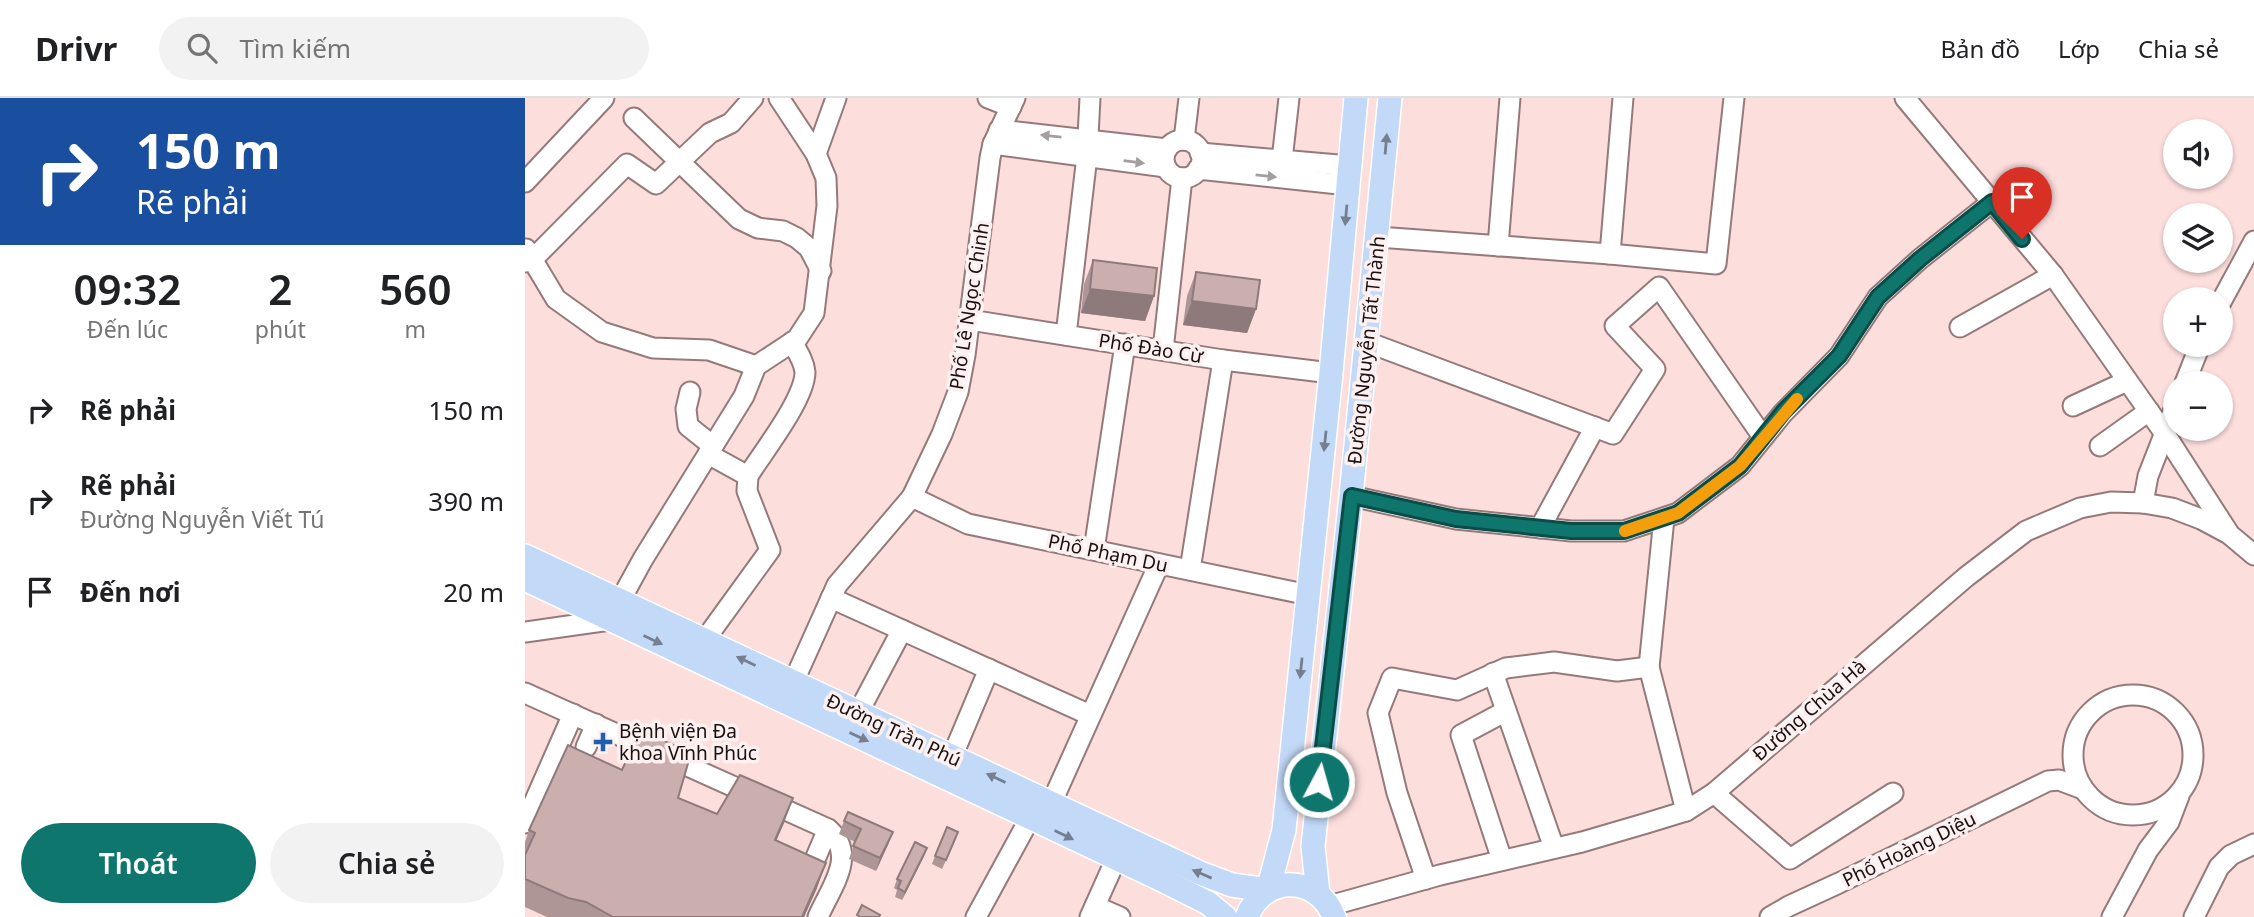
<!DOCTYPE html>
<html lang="vi">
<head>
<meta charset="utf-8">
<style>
	body { margin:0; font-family:"Noto Sans",sans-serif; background:#f2f2f2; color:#202124; height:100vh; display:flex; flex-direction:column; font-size:26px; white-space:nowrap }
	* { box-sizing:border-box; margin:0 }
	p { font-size:23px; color:#757577 }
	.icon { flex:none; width:38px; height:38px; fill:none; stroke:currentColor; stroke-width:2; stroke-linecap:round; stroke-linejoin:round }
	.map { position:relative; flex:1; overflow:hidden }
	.sheet { display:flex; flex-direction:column; background:#fff; width:525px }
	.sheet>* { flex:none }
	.banner { background:#1a4fa0; color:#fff; overflow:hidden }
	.buttons { position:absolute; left:1638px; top:21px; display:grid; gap:14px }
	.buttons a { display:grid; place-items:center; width:70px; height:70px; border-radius:50%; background:#fff; box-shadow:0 2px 5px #0004; font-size:35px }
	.pin { position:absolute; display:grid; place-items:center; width:60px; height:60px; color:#fff; margin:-72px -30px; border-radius:50% 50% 50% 0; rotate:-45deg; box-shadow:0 0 7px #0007 }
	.pin .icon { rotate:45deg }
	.me { position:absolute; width:77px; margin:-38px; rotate:6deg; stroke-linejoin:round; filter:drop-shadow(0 0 5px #0008) }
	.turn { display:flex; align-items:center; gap:24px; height:147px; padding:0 21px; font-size:32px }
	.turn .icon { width:91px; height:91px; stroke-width:2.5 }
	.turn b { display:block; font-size:49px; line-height:60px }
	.eta { display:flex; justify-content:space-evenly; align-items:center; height:119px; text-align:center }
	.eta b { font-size:42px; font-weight:600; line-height:49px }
	.cta { display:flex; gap:14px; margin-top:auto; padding:14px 21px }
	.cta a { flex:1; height:80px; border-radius:42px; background:#0f766e; color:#fff; font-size:28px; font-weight:600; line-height:80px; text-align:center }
	.cta a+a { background:#f2f2f2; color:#202124 }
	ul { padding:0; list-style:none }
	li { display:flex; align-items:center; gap:21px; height:91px; padding:0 21px }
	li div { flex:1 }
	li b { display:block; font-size:26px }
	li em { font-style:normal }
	header { display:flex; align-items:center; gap:42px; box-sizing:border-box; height:98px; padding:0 35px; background:#fff; border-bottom:2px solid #e0e0e0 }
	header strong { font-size:33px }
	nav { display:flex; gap:38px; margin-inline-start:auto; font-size:24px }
	.search { width:490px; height:63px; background:#f2f2f2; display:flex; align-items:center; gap:18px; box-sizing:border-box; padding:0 24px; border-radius:38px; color:#757577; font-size:26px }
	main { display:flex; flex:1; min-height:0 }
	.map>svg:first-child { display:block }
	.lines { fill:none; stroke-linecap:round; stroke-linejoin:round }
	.minor-casing { stroke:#947a7a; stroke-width:23 }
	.major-casing { stroke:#fff; stroke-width:26 }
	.minor { stroke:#fff; stroke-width:19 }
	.major { stroke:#c2d9f8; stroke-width:23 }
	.wall { fill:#af9696 }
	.shaded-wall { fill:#8e7a7a }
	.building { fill:#cbafaf; stroke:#8e7a7a; stroke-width:2 }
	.oneway { fill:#a39f9f }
	.oneway2 { fill:#767f90 }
	.route-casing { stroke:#0a4d48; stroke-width:18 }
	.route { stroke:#0f766e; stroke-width:12 }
	.slow { stroke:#f59e0b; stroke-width:12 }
	.poi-dot { fill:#1e5fb0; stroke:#fcf0f0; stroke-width:2.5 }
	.labels { text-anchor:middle; stroke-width:7; stroke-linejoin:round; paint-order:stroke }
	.street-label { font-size:19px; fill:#1a1010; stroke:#fcf0f0 }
	.poi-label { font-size:19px; fill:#1a1010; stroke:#fcf0f0; text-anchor:start }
</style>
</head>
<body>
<header>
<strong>Drivr</strong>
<div class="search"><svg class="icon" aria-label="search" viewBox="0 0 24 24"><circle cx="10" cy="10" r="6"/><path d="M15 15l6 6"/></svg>Tìm kiếm</div>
<nav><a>Bản đồ</a><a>Lớp</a><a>Chia sẻ</a></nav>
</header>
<main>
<section class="sheet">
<div class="banner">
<div class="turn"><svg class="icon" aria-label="right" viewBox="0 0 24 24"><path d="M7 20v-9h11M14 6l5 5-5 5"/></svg><div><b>150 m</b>Rẽ phải</div></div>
</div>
<div class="eta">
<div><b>09:32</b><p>Đến lúc</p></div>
<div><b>2</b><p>phút</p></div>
<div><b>560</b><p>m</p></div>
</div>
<ul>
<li><svg class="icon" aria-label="right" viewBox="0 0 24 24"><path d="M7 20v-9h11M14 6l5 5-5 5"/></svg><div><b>Rẽ phải</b></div><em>150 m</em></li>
<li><svg class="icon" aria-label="right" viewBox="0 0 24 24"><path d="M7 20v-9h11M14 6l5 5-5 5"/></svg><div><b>Rẽ phải</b><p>Đường Nguyễn Viết Tú</p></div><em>390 m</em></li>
<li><svg class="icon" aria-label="arrive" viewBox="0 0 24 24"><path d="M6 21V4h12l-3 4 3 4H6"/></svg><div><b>Đến nơi</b></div><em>20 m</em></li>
</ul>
<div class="cta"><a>Thoát</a><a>Chia sẻ</a></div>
</section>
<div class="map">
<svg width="1729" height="819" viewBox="0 0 1729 819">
	<rect width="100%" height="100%" fill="#fcdedd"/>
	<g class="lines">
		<defs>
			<g id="minor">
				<path d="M 463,0 L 486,9"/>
				<path d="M 1380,0 L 1528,177 L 1640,336 L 1703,434"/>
				<path d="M 109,20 L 214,121 L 233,130 L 258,133 L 272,140 L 284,150 L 296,173"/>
				<path d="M 474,32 L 642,51"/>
				<path d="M 659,42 L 664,0"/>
				<circle cx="658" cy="61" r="19"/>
				<path d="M 468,46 L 641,69"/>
				<path d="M 675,55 L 825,68"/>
				<path d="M 291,56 L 311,0"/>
				<path d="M 757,62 L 764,0"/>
				<path d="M 673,71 L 823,87"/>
				<path d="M 0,84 L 79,0"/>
				<path d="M 853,139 L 1085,156 L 1191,166 L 1209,0"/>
				<path d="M 973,148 L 985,0"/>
				<path d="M 1,151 L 31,201 L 77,234 L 128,250 L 184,252 L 231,268"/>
				<path d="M 1085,156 L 1098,0"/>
				<path d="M 0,164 L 7,162 L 102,66 L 131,86 L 185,35 L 206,25 L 228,0"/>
				<path d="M 1696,204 L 1729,143"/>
				<path d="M 445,222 L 698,262 L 806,275"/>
				<path d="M 1435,229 L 1528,177"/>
				<path d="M 541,237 L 562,58 L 565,0"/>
				<path d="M 842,244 L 1088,336 L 1130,271 L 1090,228 L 1134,189 L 1238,339"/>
				<path d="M 638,252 L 657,80"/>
				<path d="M 1660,285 L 1675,247"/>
				<path d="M 165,294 L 161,311 L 163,328 L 188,348"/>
				<path d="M 1548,308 L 1602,283"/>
				<path d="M 1575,348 L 1624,313"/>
				<path d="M 183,356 L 223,378"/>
				<path d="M 826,398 L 931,421 L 1046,433 L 1099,433 L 1153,415 L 1215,368 L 1258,315 L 1314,258 L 1353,199 L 1395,161 L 1467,104"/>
				<path d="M 387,399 L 443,426 L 784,497"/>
				<path d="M 1618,405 L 1623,378 L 1650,309"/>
				<path d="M 1139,420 L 1124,569 L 1161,713"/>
				<path d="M 1015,430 L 1070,329"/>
				<path d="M 569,452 L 600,246"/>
				<path d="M 665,472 L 698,262"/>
				<path d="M 306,500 L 565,617"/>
				<path d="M 95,503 L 118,461 L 219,298 L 231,268 L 272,241 L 289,215 L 302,108 L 301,80 L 291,56 L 254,0"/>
				<path d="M 0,534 L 85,522"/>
				<path d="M 179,543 L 245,452 L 222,393 L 223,378 C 238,354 280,301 280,274 C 279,263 272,253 267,244"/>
				<path d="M 968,575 L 1029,750"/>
				<path d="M 268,585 L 312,487 L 387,399 L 417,336 L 433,294 L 440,257 L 465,60 L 468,46 L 490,0"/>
				<path d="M 0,595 L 303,731 C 333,757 306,789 293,819"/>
				<circle cx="1608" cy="657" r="60"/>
				<path d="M 333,615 L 377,532"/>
				<path d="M 61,649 L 71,626"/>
				<path d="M 427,659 L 464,571"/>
				<path d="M 1189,695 L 1265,761 L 1368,695"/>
				<path d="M 526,706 L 634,466"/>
				<path d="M 0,725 L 48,616"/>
				<path d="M 291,759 L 303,731"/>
				<path d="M 977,762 L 936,637 L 981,613"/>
				<path d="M 901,781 L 872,695 L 853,615 L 867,580 L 932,592 L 981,570 L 1029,564 L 1092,573 L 1124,569"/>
				<path d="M 570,808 L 595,819"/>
				<path d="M 804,808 L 915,777 L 1057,744 L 1122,725 L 1161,713 L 1189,695 L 1441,479 L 1501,433 L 1555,410 L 1586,404 L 1618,405 L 1647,410 L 1676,421 L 1704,436 L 1729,457"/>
				<path d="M 451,819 L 505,720"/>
				<path d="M 565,819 L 591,761"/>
				<path d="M 1245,819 L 1264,808 L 1314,785 L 1523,683 L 1534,682 L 1558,691"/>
				<path d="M 1587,819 L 1623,752 L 1644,724 L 1654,698"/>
				<path d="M 1669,819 L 1694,769 L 1706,757 L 1729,746"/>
			</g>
			<g id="major">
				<path d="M 0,458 L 675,775 L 707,787 L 743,792 L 759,732 L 806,275 L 831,0"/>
				<path d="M 0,481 L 631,779 L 683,805 L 700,819"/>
				<path d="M 793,796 L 788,748 L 826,398 L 865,0"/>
				<path d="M 722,819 C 738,776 793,776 809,819"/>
			</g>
		</defs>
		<!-- minor casing -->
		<use href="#minor" class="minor-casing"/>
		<!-- major casing -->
		<use href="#major" class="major-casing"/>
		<!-- minor -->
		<use href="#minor" class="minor"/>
		<!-- major -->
		<use href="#major" class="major"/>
	</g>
	<!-- wall -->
	<g class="wall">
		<path d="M 568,162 L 629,198 L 620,223 L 556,215 L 559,186 Z"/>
		<path d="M 671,174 L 731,211 L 722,235 L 658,227 L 662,198 Z"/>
		<path d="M 153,700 L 192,716 L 259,725 L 251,742 L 292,790 L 279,819 L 22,819 L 0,809 L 0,744 L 4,732 Z"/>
		<path d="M 319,723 L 368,734 L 351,773 L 324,761 L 330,744 L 314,736 Z"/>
		<path d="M 430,743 L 417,771 L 407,766 L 410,758 Z"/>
		<path d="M 399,758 L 377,802 L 370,799 L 372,792 L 369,790 L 372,781 Z"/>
	</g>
	<!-- shaded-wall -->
	<g class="shaded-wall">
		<path d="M 565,191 L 629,198 L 620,223 L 556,215 Z"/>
		<path d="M 667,203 L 731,211 L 722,235 L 658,227 Z"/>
		<path d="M 268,700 L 259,725 L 241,766 L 250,742 Z"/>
		<path d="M 368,734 L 363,747 L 351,773 L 355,760 Z"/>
		<path d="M 402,750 L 399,758 L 377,802 L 380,794 Z"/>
		<path d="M 301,765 L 292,790 L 279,819 L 277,819 Z"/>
	</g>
	<!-- building -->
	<g class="building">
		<path d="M 568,162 L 632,170 L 629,198 L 565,191 Z"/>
		<path d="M 671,174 L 735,182 L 731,211 L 667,203 Z"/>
		<path d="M 115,632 L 166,655 L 153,700 L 192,716 L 215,677 L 268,700 L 250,742 L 301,765 L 277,819 L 88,819 L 61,804 L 43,800 L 0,781 L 0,757 L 10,735 L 4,732 L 43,647 L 97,672 Z"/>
		<path d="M 323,714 L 368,734 L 355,760 L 328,748 L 336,731 L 319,723 Z"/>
		<path d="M 422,729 L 433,734 L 421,762 L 410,758 Z"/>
		<path d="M 390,744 L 402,750 L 380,794 L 373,790 L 376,783 L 372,781 Z"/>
		<path d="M 337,807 L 355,817 L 354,819 L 335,819 L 332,817 Z"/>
	</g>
	<!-- one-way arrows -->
	<defs><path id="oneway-solid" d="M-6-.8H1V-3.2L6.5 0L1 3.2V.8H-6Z" transform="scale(1.75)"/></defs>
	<g class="oneway">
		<use href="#oneway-solid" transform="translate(526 38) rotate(-174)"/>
		<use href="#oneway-solid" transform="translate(609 64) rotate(7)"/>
		<use href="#oneway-solid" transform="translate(741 78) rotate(6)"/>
	</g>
	<g class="oneway2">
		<use href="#oneway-solid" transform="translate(861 46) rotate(-85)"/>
		<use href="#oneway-solid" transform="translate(821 117) rotate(95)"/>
		<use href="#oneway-solid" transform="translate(800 343) rotate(96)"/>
		<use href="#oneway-solid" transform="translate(128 542) rotate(25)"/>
		<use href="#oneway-solid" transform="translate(221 563) rotate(-155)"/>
		<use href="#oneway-solid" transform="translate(776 570) rotate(96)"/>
		<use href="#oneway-solid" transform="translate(334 639) rotate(25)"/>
		<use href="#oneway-solid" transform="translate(471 680) rotate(-155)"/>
		<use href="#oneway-solid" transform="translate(539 737) rotate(26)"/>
		<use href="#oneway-solid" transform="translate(677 776) rotate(-157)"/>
	</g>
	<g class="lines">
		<defs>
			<path id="route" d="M 794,684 L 827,398 L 931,421 L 1046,433 L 1099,433 L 1153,415 L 1215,368 L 1258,314 L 1314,258 L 1353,199 L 1395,161 L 1467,104 L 1497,141"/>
		</defs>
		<!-- route casing -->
		<use href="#route" class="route-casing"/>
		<!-- route -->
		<use href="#route" class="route"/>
		<!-- slow -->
		<path class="slow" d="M 1100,433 L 1153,415 L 1215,368 L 1272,301"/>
	</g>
	<!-- markers -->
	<path class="poi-dot" d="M74.5 633.5h7v7h7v7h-7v7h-7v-7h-7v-7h7z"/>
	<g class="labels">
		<!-- street labels -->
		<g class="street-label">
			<text transform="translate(444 208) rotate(-81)" y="7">Phố Lê Ngọc Chinh</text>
			<text transform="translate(626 250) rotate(9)" y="7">Phố Đào Cừ</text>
			<text transform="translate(841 252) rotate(-84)" y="7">Đường Nguyễn Tất Thành</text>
			<text transform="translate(583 455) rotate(12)" y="7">Phố Phạm Du</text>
			<text transform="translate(1284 612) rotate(-41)" y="7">Đường Chùa Hà</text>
			<text transform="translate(369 632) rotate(25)" y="7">Đường Trần Phú</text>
			<text transform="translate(1384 751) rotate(-26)" y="7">Phố Hoàng Diệu</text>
		</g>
		<!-- poi labels -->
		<g class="poi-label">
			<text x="94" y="640">Bệnh viện Đa<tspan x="94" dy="22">khoa Vĩnh Phúc</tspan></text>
		</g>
	</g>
</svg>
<div class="buttons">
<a><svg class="icon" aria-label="sound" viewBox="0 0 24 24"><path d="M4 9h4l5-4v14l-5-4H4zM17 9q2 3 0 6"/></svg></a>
<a><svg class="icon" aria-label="layers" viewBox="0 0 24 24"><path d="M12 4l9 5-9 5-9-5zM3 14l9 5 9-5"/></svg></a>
<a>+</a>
<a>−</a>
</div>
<div class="pin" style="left:1497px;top:141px;background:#d93025"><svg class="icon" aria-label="arrive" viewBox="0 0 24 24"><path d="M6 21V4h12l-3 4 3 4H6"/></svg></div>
<svg class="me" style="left:794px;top:684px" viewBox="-20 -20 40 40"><circle r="17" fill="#0f766e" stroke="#fff" stroke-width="3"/><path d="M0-11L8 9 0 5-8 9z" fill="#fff"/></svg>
</div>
</main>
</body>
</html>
